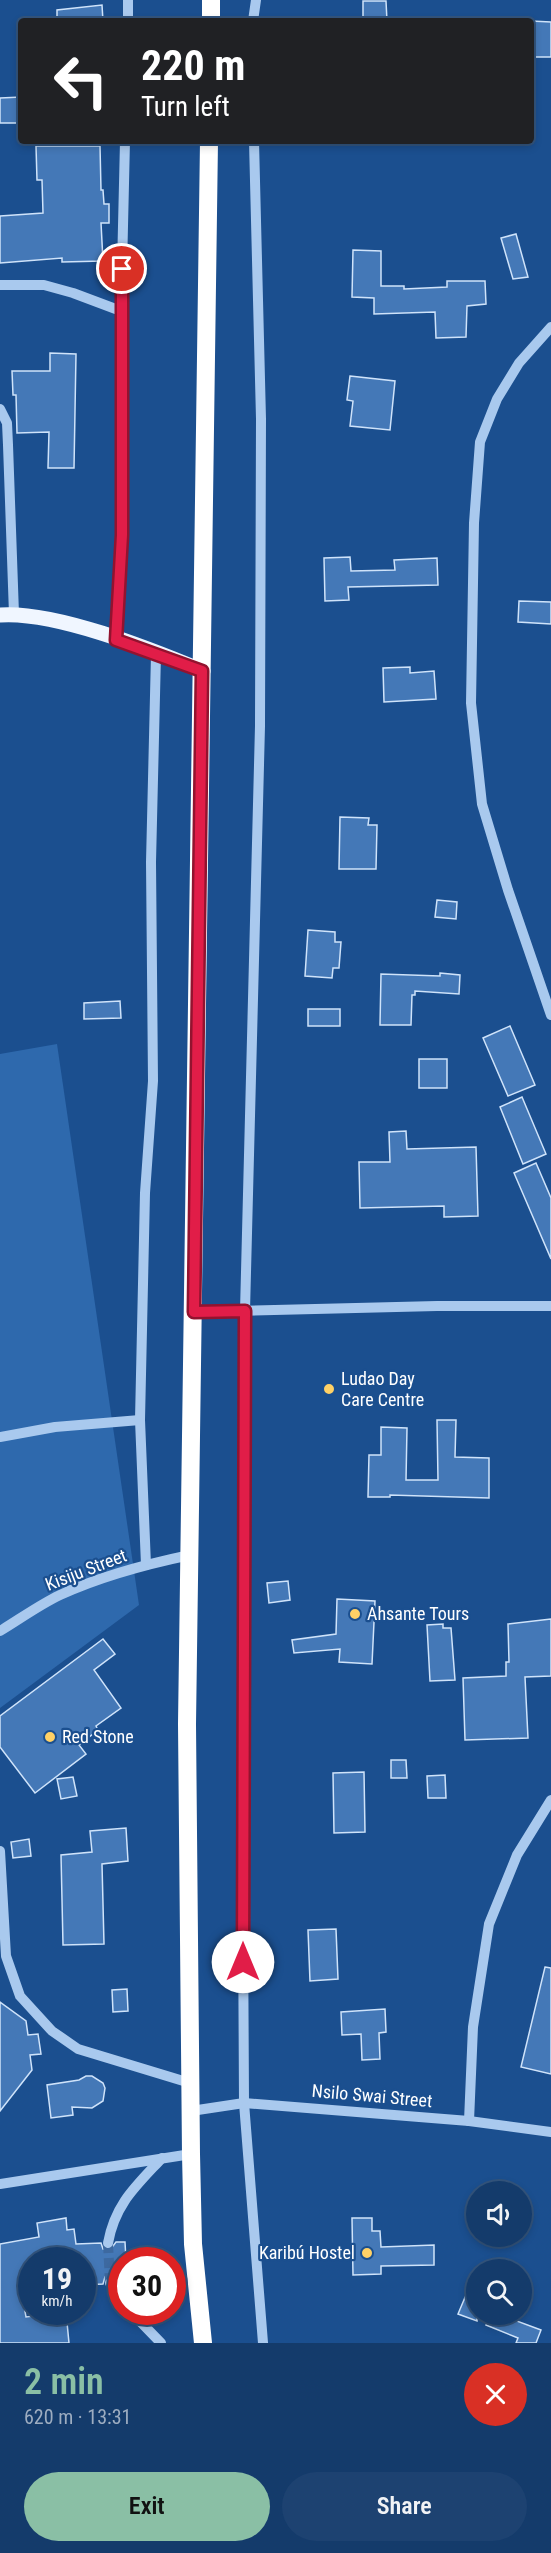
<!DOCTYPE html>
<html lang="en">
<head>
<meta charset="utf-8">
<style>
	body { margin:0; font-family:"Roboto Condensed",sans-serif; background:#1d4271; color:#f1f3f6; height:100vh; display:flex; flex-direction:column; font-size:22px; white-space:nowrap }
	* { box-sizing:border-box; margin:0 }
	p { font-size:20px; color:#9dadc1 }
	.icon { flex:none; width:33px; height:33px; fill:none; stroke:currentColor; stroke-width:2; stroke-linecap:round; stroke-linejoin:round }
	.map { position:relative; height:2343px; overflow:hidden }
	.sheet { display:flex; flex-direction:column; background:#143b6b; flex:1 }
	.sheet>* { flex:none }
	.top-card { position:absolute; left:18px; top:18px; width:516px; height:126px; border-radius:6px; box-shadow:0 3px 9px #0003,0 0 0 2px #33557e; background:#202124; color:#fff; overflow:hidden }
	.controls { position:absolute; left:466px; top:2181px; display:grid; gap:12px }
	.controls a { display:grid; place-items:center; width:66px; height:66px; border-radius:50%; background:#143b6b; box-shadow:0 3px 9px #0003,0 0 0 2px #33557e; font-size:30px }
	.speed { position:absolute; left:18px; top:2247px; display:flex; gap:12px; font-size:30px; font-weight:700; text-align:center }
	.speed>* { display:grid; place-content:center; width:78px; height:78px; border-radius:50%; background:#143b6b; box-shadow:0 3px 9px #0003,0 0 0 2px #33557e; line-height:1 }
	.speed small { font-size:15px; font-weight:400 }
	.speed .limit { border:9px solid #d22; background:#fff; color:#111 }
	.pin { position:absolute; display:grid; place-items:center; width:51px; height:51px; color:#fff; margin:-26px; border:3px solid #fff; border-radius:50%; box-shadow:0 2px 6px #0007 }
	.me { position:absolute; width:66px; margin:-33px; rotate:0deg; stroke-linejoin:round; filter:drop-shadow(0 0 4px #0008) }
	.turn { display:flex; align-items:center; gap:21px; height:126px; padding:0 24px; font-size:27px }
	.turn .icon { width:78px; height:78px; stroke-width:2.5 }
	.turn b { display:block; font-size:42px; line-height:51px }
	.round { display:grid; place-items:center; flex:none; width:63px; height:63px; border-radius:32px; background:#1d4271 }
	.overview { display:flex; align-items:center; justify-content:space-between; height:102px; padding:0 24px }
	h1 { font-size:36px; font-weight:600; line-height:45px; color:#8abfa5 }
	.primary-button { display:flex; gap:12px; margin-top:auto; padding:12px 24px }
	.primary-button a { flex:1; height:69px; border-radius:36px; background:#8abfa5; color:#111; font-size:24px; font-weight:600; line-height:69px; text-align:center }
	.primary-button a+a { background:#1d4271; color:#f1f3f6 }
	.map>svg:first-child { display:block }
	.green { fill:#2e69ad }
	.building { fill:#4478b7; stroke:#cfe3fa; stroke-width:1.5 }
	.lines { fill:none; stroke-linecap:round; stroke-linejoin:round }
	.minor-tunnel { stroke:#3d69a0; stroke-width:10; stroke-dasharray:10 5; stroke-linecap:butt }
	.minor { stroke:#a9c9ee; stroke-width:10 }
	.major { stroke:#f0f6ff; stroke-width:15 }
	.highway { stroke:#fff; stroke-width:18 }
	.route-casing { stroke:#92132f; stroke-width:15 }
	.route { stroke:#e11d48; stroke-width:10 }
	.poi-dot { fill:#ffd166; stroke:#1b4f8f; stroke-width:2 }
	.labels { text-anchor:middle; stroke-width:4.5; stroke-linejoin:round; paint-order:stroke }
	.poi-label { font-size:18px; fill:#fff; stroke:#1b4f8f; text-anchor:start }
	.street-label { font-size:18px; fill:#fff; stroke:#1b4f8f }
</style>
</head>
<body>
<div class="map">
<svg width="551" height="2343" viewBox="0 0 551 2343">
	<rect width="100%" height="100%" fill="#1b4f8f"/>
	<!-- green -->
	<path class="green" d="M 57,1044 L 139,1605 L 0,1708 L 0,1054 Z"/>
	<!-- building -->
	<g class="building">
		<path d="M 363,1 L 386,1 L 387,21 L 363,21 Z"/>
		<path d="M 102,5 L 103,21 L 57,21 L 57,10 Z"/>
		<path d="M 531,21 L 551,22 L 551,57 L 531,57 Z"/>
		<path d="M 21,97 L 21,123 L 0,123 L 0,98 Z"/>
		<path d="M 36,146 L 100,146 L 101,190 L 103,190 L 104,204 L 109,204 L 109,223 L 101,223 L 103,261 L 62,262 L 62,258 L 0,263 L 0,216 L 43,213 L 42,180 L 37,180 Z"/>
		<path d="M 516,234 L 528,277 L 513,279 L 501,238 Z"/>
		<path d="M 353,250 L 381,251 L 381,286 L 404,286 L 404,289 L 447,287 L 447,281 L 485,281 L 486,304 L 467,306 L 466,337 L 436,338 L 435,312 L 374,314 L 374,298 L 352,297 Z"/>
		<path d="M 50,353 L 76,354 L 74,468 L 48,468 L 49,432 L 17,433 L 16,395 L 13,395 L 12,371 L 50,371 Z"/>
		<path d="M 350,376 L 395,381 L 390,430 L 350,426 L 353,401 L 347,400 Z"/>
		<path d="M 350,557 L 351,571 L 395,570 L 394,560 L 437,558 L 438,585 L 348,587 L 349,600 L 325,601 L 324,558 Z"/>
		<path d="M 519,601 L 551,602 L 551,624 L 518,622 Z"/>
		<path d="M 410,667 L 410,673 L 434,671 L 436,699 L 384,702 L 383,668 Z"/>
		<path d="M 340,817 L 369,818 L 368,825 L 377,825 L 376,869 L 339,869 Z"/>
		<path d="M 437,900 L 457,902 L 456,919 L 435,917 Z"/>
		<path d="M 308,930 L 335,932 L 335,942 L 341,942 L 339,968 L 333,968 L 332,978 L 305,976 Z"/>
		<path d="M 440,973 L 460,975 L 459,994 L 415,991 L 415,995 L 412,995 L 411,1025 L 380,1025 L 381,974 L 440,976 Z"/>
		<path d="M 120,1001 L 121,1018 L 84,1019 L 84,1003 Z"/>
		<rect x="308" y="1009" width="32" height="17"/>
		<path d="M 510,1026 L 535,1085 L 508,1096 L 483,1038 Z"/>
		<rect x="419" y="1059" width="28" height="29"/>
		<path d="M 522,1097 L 546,1154 L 523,1164 L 500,1107 Z"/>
		<path d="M 406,1131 L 407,1149 L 476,1147 L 478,1216 L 444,1217 L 444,1206 L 360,1208 L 359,1162 L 390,1162 L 389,1132 Z"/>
		<path d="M 536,1163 L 551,1198 L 551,1259 L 514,1173 Z"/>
		<path d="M 437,1420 L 456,1420 L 455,1457 L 489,1458 L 489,1498 L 390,1495 L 390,1497 L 368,1497 L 369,1455 L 381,1455 L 381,1427 L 407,1428 L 406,1480 L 438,1480 Z"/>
		<path d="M 288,1581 L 290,1600 L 269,1603 L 267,1583 Z"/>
		<path d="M 337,1599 L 375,1601 L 372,1664 L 339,1662 L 340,1649 L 294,1653 L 292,1640 L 336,1634 Z"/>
		<path d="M 551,1619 L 551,1676 L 525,1677 L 528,1738 L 465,1740 L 463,1678 L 506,1676 L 506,1662 L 509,1662 L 508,1624 Z"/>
		<path d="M 443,1624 L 443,1628 L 451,1628 L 455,1680 L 430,1681 L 427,1625 Z"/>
		<path d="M 103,1639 L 115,1654 L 94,1670 L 121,1708 L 96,1726 L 98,1730 L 79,1745 L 86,1754 L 35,1793 L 0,1747 L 0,1716 Z"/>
		<path d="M 391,1760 L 406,1760 L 407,1778 L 391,1778 Z"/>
		<path d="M 364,1772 L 365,1832 L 334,1833 L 333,1773 Z"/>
		<path d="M 445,1775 L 446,1798 L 428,1798 L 427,1776 Z"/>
		<path d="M 73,1777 L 77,1796 L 61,1799 L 57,1779 Z"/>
		<path d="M 126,1828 L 128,1861 L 102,1864 L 104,1944 L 63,1945 L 61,1855 L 92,1852 L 90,1831 Z"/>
		<path d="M 29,1839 L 31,1856 L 13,1858 L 11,1842 Z"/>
		<path d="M 336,1929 L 338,1979 L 310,1981 L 308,1930 Z"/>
		<path d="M 545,1967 L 551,1968 L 551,2074 L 521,2067 Z"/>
		<path d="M 127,1989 L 128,2011 L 113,2012 L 112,1990 Z"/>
		<path d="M 0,2002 L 26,2021 L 28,2035 L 38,2034 L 41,2054 L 30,2055 L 32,2070 L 0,2111 Z"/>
		<path d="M 385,2009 L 386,2032 L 379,2033 L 380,2059 L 362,2060 L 361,2034 L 342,2035 L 341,2012 Z"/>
		<path d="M 86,2076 L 92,2076 L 103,2083 L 105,2088 L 103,2101 L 92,2108 L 72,2107 L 73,2115 L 51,2118 L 47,2085 L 79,2080 Z"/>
		<path d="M 66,2218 L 67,2230 L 74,2229 L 76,2244 L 101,2243 L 103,2249 L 110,2250 L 116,2242 L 125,2242 L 126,2260 L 122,2260 L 122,2283 L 110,2276 L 105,2277 L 103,2284 L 82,2285 L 82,2260 L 32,2260 L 32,2287 L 21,2289 L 26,2317 L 66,2312 L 69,2343 L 0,2343 L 0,2244 L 39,2237 L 37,2223 Z"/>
		<path d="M 352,2218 L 372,2218 L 372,2231 L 380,2231 L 381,2247 L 434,2245 L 434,2265 L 381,2266 L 381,2274 L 353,2275 Z"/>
		<path d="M 477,2269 L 477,2321 L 458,2314 Z"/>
		<path d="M 490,2314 L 498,2314 L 541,2330 L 536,2343 L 516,2343 L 518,2338 L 486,2325 Z"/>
	</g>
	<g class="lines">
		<!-- minor-tunnel -->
		<path class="minor-tunnel" d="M 108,2243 L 110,2283"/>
		<!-- minor -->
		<g class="minor">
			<path d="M 128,21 L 128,0"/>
			<path d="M 253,21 L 256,0"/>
			<path d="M 254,141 L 261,419 L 260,726 L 245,1311 L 242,1728 L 244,2103 L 263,2343"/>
			<path d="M 0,285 L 44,285 L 73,293 L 121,311"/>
			<path d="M 551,327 L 519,363 L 497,399 L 480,442 L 474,523 L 471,703 L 482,804 L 508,890 L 551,1015"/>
			<path d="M 0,409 L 7,423 L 8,445 L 14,614"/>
			<path d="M 116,640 L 122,535 L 121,311 L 125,141"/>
			<path d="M 194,1312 L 437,1306 L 551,1306"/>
			<path d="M 0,1437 L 55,1427 L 140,1420"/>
			<path d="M 146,1565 L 140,1420 L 145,1193 L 153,1081 L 151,862 L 156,654"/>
			<path d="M 0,1631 C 20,1619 39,1605 60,1595 C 101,1576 147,1564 190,1555"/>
			<path d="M 0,1851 L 6,1956 L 20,1996 L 52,2031 L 78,2049 L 190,2083"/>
			<path d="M 191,2111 L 244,2103 L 469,2121 L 551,2132"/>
			<path d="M 469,2121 L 473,2027 L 489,1924 L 517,1855 L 551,1800"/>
			<path d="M 0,2184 L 191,2154"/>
			<path d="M 108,2243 C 115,2204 136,2186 162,2158"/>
			<path d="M 110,2283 L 122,2299"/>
			<path d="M 131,2312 L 161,2343"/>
		</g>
		<!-- major -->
		<path class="major" d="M 0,615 C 55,611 150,649 203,671"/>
		<!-- highway -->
		<g class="highway">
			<path d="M 211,21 L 211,0"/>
			<path d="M 203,2343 L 193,2244 L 191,2154 L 187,1724 L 209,141"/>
		</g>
	</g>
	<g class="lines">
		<defs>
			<path id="route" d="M 122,269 L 122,535 L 116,640 L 202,671 L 194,1312 L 245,1311 L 243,1962"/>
		</defs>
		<!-- route casing -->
		<use href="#route" class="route-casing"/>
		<!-- route -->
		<use href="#route" class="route"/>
	</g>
	<!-- markers -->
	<g class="poi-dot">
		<circle cx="329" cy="1389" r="6"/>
		<circle cx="355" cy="1614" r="6"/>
		<circle cx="50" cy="1737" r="6"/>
		<circle cx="367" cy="2253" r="6"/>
	</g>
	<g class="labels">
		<!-- poi labels -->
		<g class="poi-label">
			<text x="341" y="1385">Ludao Day<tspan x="341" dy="21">Care Centre</tspan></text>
			<text x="367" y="1620">Ahsante Tours</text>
			<text x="62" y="1743">Red Stone</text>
			<text x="355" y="2259" text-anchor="end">Karibú Hostel</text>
		</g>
		<!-- street labels -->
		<g class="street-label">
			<text transform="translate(86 1570) rotate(-21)" y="6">Kisiju Street</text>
			<text transform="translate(372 2096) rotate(5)" y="6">Nsilo Swai Street</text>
		</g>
	</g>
</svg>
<div class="controls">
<a><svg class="icon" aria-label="sound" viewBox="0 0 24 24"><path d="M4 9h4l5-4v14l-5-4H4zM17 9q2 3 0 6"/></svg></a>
<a><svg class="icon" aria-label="search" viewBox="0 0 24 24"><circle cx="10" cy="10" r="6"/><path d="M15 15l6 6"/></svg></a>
</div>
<div class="speed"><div>19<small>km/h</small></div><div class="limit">30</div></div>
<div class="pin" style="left:122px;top:269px;background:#d93025"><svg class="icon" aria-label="arrive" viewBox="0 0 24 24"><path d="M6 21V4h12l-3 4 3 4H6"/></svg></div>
<svg class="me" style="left:243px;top:1962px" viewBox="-20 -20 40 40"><circle r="19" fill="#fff"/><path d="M0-13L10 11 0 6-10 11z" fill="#e11d48"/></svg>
<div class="top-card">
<div class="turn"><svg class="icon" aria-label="left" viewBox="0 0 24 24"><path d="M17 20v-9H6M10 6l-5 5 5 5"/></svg><div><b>220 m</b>Turn left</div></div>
</div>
</div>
<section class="sheet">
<div class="overview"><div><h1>2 min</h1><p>620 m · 13:31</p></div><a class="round" style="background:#d93025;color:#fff"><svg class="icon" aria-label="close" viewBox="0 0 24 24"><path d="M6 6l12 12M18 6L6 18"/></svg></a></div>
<div class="primary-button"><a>Exit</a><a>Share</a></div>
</section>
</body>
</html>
